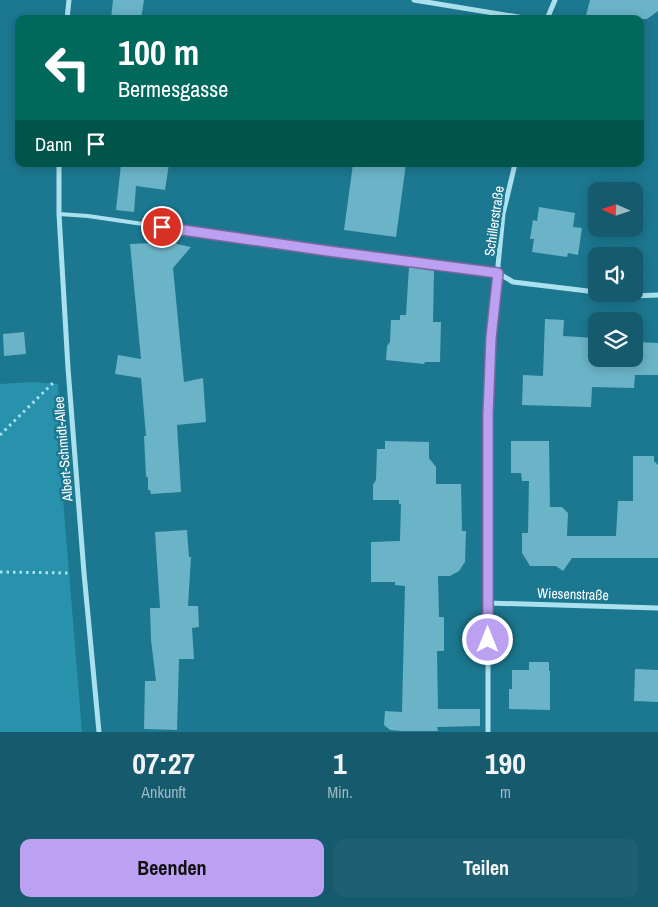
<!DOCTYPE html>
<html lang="de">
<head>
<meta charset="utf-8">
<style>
	body { margin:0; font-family:"Archivo Narrow",sans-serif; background:#1e6072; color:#f1f3f6; height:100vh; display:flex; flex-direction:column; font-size:19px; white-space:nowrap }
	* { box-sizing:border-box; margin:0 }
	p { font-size:16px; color:#9db9c2 }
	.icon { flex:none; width:28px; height:28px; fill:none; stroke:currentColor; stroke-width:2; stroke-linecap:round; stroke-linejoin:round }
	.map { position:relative; height:732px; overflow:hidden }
	.drawer { display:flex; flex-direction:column; background:#155a6d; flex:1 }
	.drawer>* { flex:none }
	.guide { position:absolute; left:15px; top:15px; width:629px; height:152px; border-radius:10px; box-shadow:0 2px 12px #0003; background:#00695c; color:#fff; overflow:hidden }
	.needle { width:32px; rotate:273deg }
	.fabs { position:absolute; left:588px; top:182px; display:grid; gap:10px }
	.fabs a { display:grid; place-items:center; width:55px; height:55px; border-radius:10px; background:#155a6d; box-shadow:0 2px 12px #0003; font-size:25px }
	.pin { position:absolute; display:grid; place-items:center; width:42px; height:42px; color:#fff; margin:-21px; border:2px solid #fff; border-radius:50%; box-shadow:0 1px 5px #0007 }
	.me { position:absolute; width:55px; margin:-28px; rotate:0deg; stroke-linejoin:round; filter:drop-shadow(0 0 4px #0008) }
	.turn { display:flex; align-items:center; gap:18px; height:105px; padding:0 20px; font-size:22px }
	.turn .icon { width:65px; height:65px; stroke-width:2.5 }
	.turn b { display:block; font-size:35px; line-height:42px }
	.then { display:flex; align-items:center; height:48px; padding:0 20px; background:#0003; gap:10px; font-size:19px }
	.eta { display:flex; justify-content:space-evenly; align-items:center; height:85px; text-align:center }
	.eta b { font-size:30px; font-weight:800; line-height:35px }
	.cta { display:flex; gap:10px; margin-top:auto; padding:10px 20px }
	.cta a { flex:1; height:58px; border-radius:10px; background:#bca0f2; color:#111; font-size:20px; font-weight:800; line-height:58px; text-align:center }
	.cta a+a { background:#1e6072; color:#f1f3f6 }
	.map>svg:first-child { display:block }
	.green { fill:#2892ac }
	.building { fill:#6bb4c7 }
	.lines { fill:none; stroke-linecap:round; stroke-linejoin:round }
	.path { stroke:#abe1ee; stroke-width:3; stroke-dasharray:2.5 4; stroke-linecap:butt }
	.lane { stroke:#abe1ee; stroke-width:4 }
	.street { stroke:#abe1ee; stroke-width:5 }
	.route-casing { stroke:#7a689d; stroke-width:12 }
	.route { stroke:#bca0f2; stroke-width:9 }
	.labels { text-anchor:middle; stroke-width:5; stroke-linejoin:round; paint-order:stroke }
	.street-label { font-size:14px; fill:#fff; stroke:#1c7891 }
</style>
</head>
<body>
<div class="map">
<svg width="658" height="732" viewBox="0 0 658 732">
	<rect width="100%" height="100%" fill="#1c7891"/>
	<!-- green -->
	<path class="green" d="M 33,382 L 58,384 L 61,474 L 82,732 L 0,732 L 0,384 Z"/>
	<!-- building -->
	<g class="building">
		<path d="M 113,0 L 144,0 L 141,19 L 111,19 Z"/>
		<path d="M 590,0 L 658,0 L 658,11 L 647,19 L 585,19 Z"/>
		<path d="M 121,164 L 169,164 L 165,190 L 136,186 L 134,212 L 116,210 Z"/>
		<path d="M 353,164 L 406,164 L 396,237 L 344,230 Z"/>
		<path d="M 539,207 L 575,213 L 573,227 L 582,228 L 578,255 L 568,253 L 567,257 L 532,252 L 534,239 L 530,239 L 533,220 L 537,221 Z"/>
		<path d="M 176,242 L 177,244 L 191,247 L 173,268 L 184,382 L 203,378 L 206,422 L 177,425 L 181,492 L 151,494 L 150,490 L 148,490 L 148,478 L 146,476 L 144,436 L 146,436 L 141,378 L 115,374 L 118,355 L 141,359 L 130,244 Z"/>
		<path d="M 409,267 L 434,271 L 433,322 L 441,322 L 440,362 L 425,362 L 424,364 L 386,360 L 387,346 L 390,342 L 391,320 L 400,320 L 400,315 L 406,315 Z"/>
		<path d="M 545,319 L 564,320 L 563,336 L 596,338 L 596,359 L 634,359 L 634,355 L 639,356 L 639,342 L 658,343 L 658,375 L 635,375 L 634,388 L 592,387 L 591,407 L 522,405 L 523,375 L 543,376 Z"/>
		<path d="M 24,332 L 26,354 L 4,356 L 3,334 Z"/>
		<path d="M 385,441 L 429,442 L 429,458 L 436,467 L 436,484 L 461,484 L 462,531 L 466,531 L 465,562 L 459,571 L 450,576 L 438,576 L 439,617 L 444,617 L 444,651 L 437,651 L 438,709 L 480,709 L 480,726 L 437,727 L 438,731 L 402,731 L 390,730 L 384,725 L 385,711 L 402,712 L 405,586 L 395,585 L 395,582 L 371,582 L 371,542 L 400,541 L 401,504 L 399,504 L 399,500 L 373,500 L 373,485 L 376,480 L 377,449 L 385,449 Z"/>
		<path d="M 511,441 L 549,441 L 550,507 L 562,507 L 568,513 L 567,536 L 616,536 L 618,501 L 633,501 L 633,456 L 654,456 L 654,461 L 658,465 L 658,558 L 572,558 L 563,571 L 556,566 L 530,566 L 522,553 L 522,533 L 528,533 L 529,481 L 522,481 L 521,473 L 511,473 Z"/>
		<path d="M 187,530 L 189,557 L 191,557 L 188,606 L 198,606 L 199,627 L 192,628 L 194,659 L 179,659 L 177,730 L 144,729 L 145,681 L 156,681 L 151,640 L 150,608 L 160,608 L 155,532 Z"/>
		<path d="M 529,662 L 549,662 L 549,671 L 550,671 L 550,710 L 509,709 L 509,689 L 512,689 L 512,670 L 529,670 Z"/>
		<path d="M 635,669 L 658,670 L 658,702 L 634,701 Z"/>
	</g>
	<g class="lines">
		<!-- path -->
		<g class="path">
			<path d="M 0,435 L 55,381"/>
			<path d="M 0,572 L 69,573"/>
		</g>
		<!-- lane -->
		<path class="lane" d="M 59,214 L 88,216 L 328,251 L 498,273"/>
		<!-- street -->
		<g class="street">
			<path d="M 414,0 L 530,19"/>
			<path d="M 67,19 L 69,0"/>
			<path d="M 547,19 L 555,0"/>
			<path d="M 59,164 L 59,214 L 68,368 L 84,573 L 99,732"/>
			<path d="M 498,273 L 513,282 L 596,292"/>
			<path d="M 615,294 L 632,296 L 658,295"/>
			<path d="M 488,603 L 658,608"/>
			<path d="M 488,732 L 488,433 L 491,338 L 503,214 L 515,164"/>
		</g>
	</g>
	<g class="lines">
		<defs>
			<path id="route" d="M 162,227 L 328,251 L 498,273 L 491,338 L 488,414 L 488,640"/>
		</defs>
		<!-- route casing -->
		<use href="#route" class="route-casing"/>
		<!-- route -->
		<use href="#route" class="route"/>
	</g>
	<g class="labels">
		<!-- street labels -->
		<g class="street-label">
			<text transform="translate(494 221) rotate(-82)" y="5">Schillerstraße</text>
			<text transform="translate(63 449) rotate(-95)" y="5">Albert-Schmidt-Allee</text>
			<text transform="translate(573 594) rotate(2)" y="5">Wiesenstraße</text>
		</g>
	</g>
</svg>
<div class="fabs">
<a><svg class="needle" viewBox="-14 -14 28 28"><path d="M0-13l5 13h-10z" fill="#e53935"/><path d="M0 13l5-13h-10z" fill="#9db9c2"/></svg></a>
<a><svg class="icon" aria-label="sound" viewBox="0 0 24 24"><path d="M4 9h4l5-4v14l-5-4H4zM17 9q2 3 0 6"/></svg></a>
<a><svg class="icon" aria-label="layers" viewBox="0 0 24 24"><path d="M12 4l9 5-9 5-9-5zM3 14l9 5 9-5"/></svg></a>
</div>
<div class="pin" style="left:162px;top:227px;background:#d93025"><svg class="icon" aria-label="arrive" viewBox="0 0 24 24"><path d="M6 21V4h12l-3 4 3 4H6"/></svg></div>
<svg class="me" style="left:488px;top:640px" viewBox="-20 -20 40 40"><circle r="17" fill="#bca0f2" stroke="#fff" stroke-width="3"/><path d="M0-11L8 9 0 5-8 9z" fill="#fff"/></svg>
<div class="guide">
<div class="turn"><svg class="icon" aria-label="left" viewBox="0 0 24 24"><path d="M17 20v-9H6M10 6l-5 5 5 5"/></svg><div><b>100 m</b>Bermesgasse</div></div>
<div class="then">Dann<svg class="icon" aria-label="arrive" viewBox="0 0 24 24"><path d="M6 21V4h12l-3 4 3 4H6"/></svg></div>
</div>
</div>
<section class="drawer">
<div class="eta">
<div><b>07:27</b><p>Ankunft</p></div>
<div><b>1</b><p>Min.</p></div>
<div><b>190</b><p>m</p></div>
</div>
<div class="cta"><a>Beenden</a><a>Teilen</a></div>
</section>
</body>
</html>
